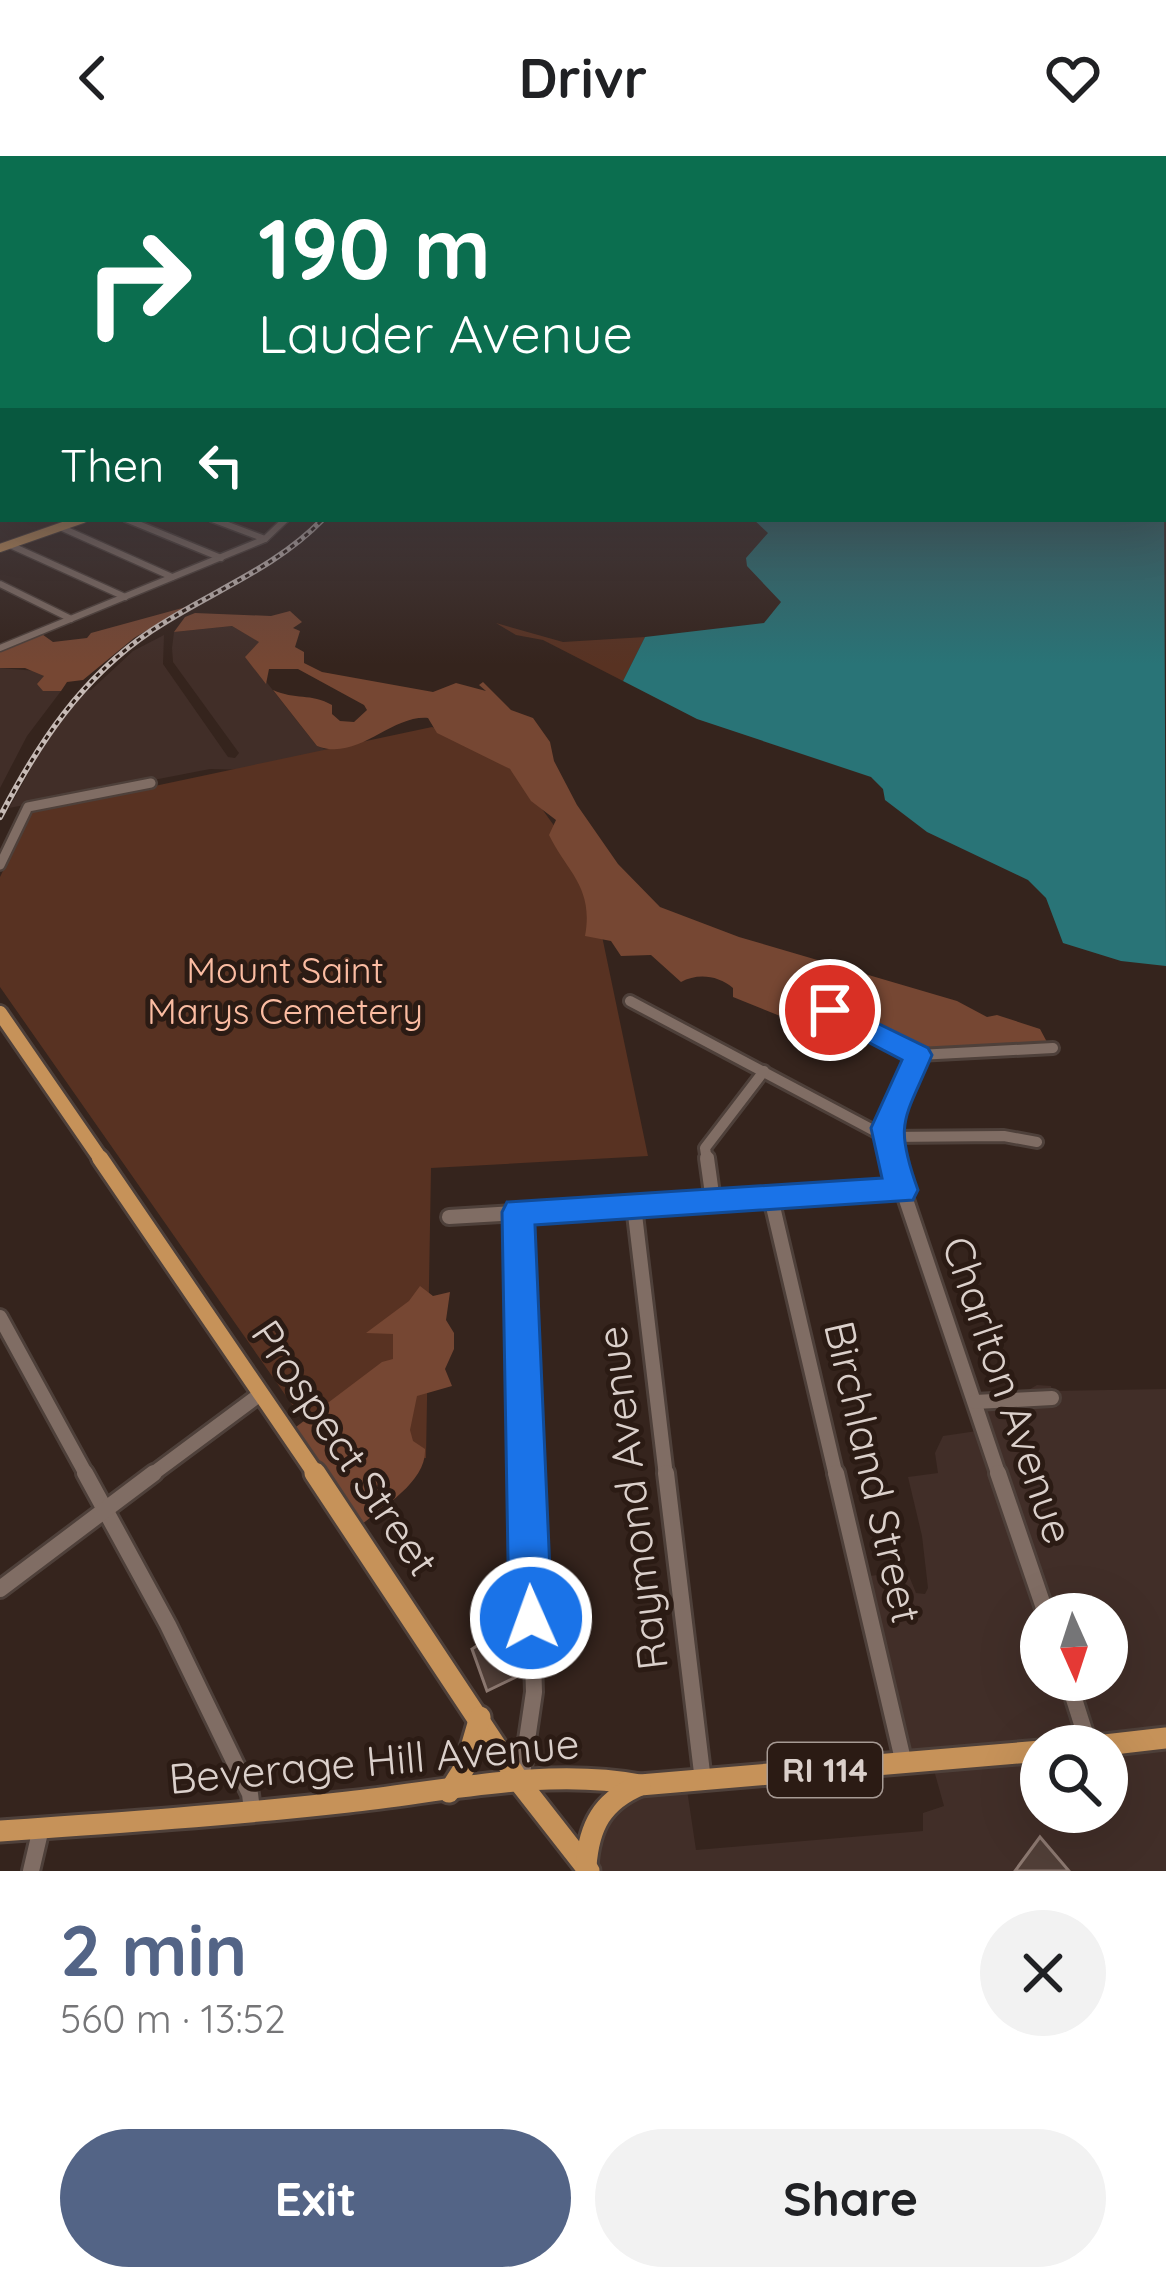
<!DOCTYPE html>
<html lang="en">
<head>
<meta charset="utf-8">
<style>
	body { margin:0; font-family:Quicksand,sans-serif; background:#f2f2f2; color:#202124; height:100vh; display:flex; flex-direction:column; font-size:45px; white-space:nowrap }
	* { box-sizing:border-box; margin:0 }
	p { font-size:39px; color:#757577 }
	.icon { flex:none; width:66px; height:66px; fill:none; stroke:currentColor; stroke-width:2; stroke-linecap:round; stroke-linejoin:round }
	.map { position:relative; height:1715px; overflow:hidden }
	.side { display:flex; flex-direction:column; background:#fff; flex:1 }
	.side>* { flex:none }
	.top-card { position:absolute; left:0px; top:0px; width:1167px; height:366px; box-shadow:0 12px 48px #0002; background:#0b6e4f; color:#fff; overflow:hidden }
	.needle { width:78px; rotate:177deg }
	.controls { position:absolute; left:1020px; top:1437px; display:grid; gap:24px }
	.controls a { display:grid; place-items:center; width:108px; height:108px; border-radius:50%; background:#fff; box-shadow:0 12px 48px #0002; font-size:60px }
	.pin { position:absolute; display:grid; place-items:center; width:102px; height:102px; color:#fff; margin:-51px; border:6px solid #fff; border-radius:50%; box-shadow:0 3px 12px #0007 }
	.me { position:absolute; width:132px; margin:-66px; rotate:358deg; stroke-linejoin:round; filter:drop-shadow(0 0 9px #0008) }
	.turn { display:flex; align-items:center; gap:42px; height:252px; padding:0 60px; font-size:54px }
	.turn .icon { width:156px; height:156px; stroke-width:2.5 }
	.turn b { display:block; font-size:84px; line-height:102px }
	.then { display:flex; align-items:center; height:114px; padding:0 60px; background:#0003; gap:24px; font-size:45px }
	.round { display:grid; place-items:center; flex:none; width:126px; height:126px; border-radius:63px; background:#f2f2f2 }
	.overview { display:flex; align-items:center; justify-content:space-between; height:204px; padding:0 60px }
	h1 { font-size:72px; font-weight:700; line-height:90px; color:#536486 }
	.primary-button { display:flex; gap:24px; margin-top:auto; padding:24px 60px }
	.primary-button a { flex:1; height:138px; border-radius:72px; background:#536486; color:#fff; font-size:48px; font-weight:700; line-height:138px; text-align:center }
	.primary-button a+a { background:#f2f2f2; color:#202124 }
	header { display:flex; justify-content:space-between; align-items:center; height:156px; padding:0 60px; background:#fff; font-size:54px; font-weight:700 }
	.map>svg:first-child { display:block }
	.industrial { fill:#412e28; fill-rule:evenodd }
	.green { fill:#583222 }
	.forest { fill:#764733 }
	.water { fill:#297477 }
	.building { fill:#513f38; stroke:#8c7870; stroke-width:3 }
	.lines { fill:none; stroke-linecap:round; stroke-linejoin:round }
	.minor-far4-casing { stroke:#4e403a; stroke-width:9 }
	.minor-far3-casing { stroke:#4e403a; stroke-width:14 }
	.minor-far2-casing { stroke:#4e403a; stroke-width:16 }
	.minor-far1-casing { stroke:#4e403a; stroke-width:20 }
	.minor-casing { stroke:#4e403a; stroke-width:22 }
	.major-far3-casing { stroke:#4e403a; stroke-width:10 }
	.major-far2-casing { stroke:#4e403a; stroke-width:20 }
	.major-far1-casing { stroke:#4e403a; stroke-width:22 }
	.major-casing { stroke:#4e403a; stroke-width:27 }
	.minor-far4 { stroke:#806d64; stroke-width:6 }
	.minor-far3 { stroke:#806d64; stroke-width:9 }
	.minor-far2 { stroke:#806d64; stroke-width:10 }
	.minor-far1 { stroke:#806d64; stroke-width:14 }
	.minor { stroke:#806d64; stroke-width:16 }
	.major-far3 { stroke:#c69259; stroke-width:8 }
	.major-far2 { stroke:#c69259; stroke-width:14 }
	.major-far1 { stroke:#c69259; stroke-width:16 }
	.major { stroke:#c69259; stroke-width:21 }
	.rail-casing { stroke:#c6bab5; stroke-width:6 }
	.rail { stroke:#2b1b14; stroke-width:3; stroke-dasharray:4.5; stroke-linecap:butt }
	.route { fill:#1a73e8; stroke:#114b97; stroke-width:3 }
	.labels { text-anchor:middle; stroke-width:10; stroke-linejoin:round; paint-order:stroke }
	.shield { fill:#2b1b14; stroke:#a69a94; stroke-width:3 }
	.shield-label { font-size:33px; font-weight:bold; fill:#dbd0cb }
	.park-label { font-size:36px; fill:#fbbca2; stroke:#2b1b14 }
	.near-street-label { font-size:42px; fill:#dbd0cb; stroke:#2b1b14 }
</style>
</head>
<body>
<header><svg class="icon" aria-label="back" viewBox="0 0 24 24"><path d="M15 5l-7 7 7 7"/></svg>Drivr<svg class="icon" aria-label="heart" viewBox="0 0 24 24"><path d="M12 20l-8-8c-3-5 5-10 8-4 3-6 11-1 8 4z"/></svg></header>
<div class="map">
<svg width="1166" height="1715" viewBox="0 0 1166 1715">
	<rect width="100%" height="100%" fill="#35241d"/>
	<!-- industrial -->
	<g class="industrial">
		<path d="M 232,470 L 260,486 L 246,500 L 317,590 L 330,595 L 254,614 L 210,613 L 9,652 L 66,550 L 83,535 L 91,534 L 133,495 L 164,479 L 163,508 L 228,601 L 235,602 L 239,597 L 173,506 L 172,492 L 174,476 Z"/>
		<path d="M 0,512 L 37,515 L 44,520 L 45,535 L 61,535 L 27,580 L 0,632 Z"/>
		<path d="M 1037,1229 L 1051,1230 L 1052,1235 L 1166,1233 L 1166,1715 L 589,1715 L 595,1658 L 685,1620 L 696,1694 L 923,1675 L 923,1657 L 944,1650 L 930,1600 L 897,1599 L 855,1422 L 907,1415 L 916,1437 L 925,1438 L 928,1432 L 922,1380 L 908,1321 L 938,1317 L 935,1297 L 943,1280 L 977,1275 L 969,1239 L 1025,1236 ZM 1041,1458 L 1107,1458 L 1107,1524 L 1041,1524 ZM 1041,1590 L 1107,1590 L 1107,1656 L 1041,1656 Z"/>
	</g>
	<!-- green -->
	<g class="green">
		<path d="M 496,467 L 563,486 L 645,481 L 623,525 L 543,484 L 516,479 Z"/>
		<path d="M 432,571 L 465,584 L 516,617 L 589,718 L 648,1000 L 431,1012 L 426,1302 L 335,1310 L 0,831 L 0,721 L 32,656 Z"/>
	</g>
	<!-- forest -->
	<g class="forest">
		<path d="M 186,451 L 134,482 L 83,524 L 67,526 L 61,535 L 43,535 L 37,528 L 44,520 L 25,512 L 0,512 L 0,492 L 39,476 L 53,486 L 87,482 L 91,477 Z"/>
		<path d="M 290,455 L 302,466 L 293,472 L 300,475 L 295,491 L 304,496 L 304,507 L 322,516 L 433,536 L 456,527 L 486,535 L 479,529 L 483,526 L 511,554 L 533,562 L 550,586 L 554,605 L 577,649 L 618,708 L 660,751 L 739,781 L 957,845 L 987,861 L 997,859 L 1040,873 L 1048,888 L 920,897 L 832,856 L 809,858 L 800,868 L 733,841 L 733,832 C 718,819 697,817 681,826 L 651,799 L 621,800 L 611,785 L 585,780 C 594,731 567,716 549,679 L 556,664 L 531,645 L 510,613 L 437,577 L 428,562 C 390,559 358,606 317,590 L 273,534 C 295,544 311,537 332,549 L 332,558 L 340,565 L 354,566 L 367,554 L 364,549 L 298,513 L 269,513 L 266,528 L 245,501 L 259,486 L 232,470 L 174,476 L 185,461 L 195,457 L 271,460 Z"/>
		<path d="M 420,1130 L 433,1140 L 450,1136 L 446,1164 L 454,1177 L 454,1193 L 445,1213 L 452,1230 L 417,1240 L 410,1274 L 413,1285 L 425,1293 C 427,1327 379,1353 355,1374 L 288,1277 L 382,1206 L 393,1203 L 393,1178 L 366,1177 L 409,1145 Z"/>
	</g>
	<!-- water -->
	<path class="water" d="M 1164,328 L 1166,810 L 1121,805 L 1063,787 L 1046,742 L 1028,724 L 927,676 L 885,644 L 883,633 L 871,621 L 697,563 L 623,525 L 645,481 L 764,467 L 781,446 L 747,410 L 746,402 L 768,377 L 753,363 L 1164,363 Z"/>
	<!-- building -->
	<g class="building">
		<path d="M 496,1477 L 497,1482 L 503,1479 L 516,1521 L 487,1535 L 472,1493 Z"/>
		<path d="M 1040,1681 L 1069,1715 L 1015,1715 Z"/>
	</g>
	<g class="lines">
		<defs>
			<g id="minor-far4">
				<path d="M 126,363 L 221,402"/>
				<path d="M 212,363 L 265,383"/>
				<path d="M 60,371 L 172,421"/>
				<path d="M 10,389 L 125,441"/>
				<path d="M 0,428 L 71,463"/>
				<path d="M 0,492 L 265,383 L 286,363"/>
			</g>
			<path id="minor-far3" d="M 0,709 L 28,651 L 151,627"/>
			<g id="minor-far2">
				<path d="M 630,845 L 886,981 L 1004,980 L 1037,986"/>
				<path d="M 829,854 L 918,899 L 1053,892"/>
				<path d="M 707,1005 L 705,992 L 764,915"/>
				<path d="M 893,1005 C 880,968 903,933 918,899"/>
			</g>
			<g id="minor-far1">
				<path d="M 707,1002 L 713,1045"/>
				<path d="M 892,1002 L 999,1320"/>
				<path d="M 771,1042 L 836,1320"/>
				<path d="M 634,1050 L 666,1320"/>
				<path d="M 518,1056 L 527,1320"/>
				<path d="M 449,1061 L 902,1034"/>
				<path d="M 0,1161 L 87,1320"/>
				<path d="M 975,1246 L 1052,1242"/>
				<path d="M 150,1320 L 259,1239"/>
			</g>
			<g id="minor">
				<path d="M 85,1317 L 168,1469 L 250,1638 L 252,1654"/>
				<path d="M 666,1317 L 703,1625"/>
				<path d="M 836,1317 L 904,1608"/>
				<path d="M 998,1317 L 1046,1458"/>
				<path d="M 0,1433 L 154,1317"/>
				<path d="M 1068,1524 L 1089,1590"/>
				<path d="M 521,1625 L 534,1536 L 527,1317"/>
				<path d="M 31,1715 L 41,1672"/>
			</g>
			<path id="major-far3" d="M 0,392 L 83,363"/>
			<path id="major-far2" d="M 0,857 L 102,1005"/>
			<path id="major-far1" d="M 100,1002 L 317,1320"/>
			<g id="major">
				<path d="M 315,1317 L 521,1628 L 589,1715"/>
				<path d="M 1096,1590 L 1166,1582"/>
				<path d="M 449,1636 L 466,1609 L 480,1561"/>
				<path d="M 0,1675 C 116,1667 232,1659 348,1646 C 442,1636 546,1611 640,1629 L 1041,1595"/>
				<path d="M 586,1710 C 589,1670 602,1645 640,1629"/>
			</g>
		</defs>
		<!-- minor-far4 casing -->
		<use href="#minor-far4" class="minor-far4-casing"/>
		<!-- minor-far3 casing -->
		<use href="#minor-far3" class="minor-far3-casing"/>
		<!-- minor-far2 casing -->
		<use href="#minor-far2" class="minor-far2-casing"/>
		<!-- minor-far1 casing -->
		<use href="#minor-far1" class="minor-far1-casing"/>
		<!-- minor casing -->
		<use href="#minor" class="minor-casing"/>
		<!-- major-far3 casing -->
		<use href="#major-far3" class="major-far3-casing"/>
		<!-- major-far2 casing -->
		<use href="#major-far2" class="major-far2-casing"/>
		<!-- major-far1 casing -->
		<use href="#major-far1" class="major-far1-casing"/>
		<!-- major casing -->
		<use href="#major" class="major-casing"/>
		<!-- minor-far4 -->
		<use href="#minor-far4" class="minor-far4"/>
		<!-- minor-far3 -->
		<use href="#minor-far3" class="minor-far3"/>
		<!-- minor-far2 -->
		<use href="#minor-far2" class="minor-far2"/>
		<!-- minor-far1 -->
		<use href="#minor-far1" class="minor-far1"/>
		<!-- minor -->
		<use href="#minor" class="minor"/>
		<!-- major-far3 -->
		<use href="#major-far3" class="major-far3"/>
		<!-- major-far2 -->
		<use href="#major-far2" class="major-far2"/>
		<!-- major-far1 -->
		<use href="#major-far1" class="major-far1"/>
		<!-- major -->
		<use href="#major" class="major"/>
		<defs>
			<path id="rail" d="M 0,661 C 38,588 81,522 151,475 C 209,436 274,414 323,363"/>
		</defs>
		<!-- rail casing -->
		<use href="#rail" class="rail-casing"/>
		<!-- rail -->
		<use href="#rail" class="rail"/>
	</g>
	<!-- sky -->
	<linearGradient id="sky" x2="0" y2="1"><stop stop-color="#1d1410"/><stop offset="0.53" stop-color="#4b454c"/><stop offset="1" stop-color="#4b454c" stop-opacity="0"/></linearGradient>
	<rect width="1166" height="509" fill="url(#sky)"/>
	<!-- route -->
	<path class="route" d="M 830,844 L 928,892 L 932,899 C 905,964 893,965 918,1034 L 913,1044 L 535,1069 L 552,1462 L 546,1477 L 531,1483 L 516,1477 L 509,1462 L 502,1056 L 507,1046 L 882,1022 L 871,972 L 902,904 L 820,861 L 816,854 L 820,847 Z"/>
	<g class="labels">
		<!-- shield labels -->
		<rect class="shield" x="768" y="1587" width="114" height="54" rx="9"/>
		<g class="shield-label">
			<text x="825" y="1626">RI 114</text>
		</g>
		<!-- park labels -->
		<g class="park-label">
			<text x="285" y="827">Mount Saint<tspan x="285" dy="41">Marys Cemetery</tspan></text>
		</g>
		<!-- near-street labels -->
		<g class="near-street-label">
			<text transform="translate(1008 1234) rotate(71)" y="15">Charlton Avenue</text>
			<text transform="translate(345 1292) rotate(56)" y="15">Prospect Street</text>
			<text transform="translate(873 1316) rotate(77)" y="15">Birchland Street</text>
			<text transform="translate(632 1342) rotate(-97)" y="15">Raymond Avenue</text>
			<text transform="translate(374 1605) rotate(-5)" y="15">Beverage Hill Avenue</text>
		</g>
	</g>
</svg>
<div class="controls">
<a><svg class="needle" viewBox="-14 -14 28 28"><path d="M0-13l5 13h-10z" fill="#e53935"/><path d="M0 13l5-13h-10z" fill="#757577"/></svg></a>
<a><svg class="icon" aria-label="search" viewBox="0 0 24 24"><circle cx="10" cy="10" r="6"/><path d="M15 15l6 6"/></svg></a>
</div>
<div class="pin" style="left:830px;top:854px;background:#d93025"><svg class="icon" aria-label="arrive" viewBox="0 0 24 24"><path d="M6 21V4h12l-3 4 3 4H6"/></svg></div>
<svg class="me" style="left:531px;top:1462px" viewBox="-20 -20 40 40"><circle r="17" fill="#1a73e8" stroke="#fff" stroke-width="3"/><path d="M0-11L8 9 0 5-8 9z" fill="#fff"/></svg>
<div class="top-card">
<div class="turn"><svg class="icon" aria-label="right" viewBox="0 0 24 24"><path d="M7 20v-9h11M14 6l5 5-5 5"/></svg><div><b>190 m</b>Lauder Avenue</div></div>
<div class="then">Then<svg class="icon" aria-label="left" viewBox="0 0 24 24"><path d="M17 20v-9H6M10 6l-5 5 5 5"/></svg></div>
</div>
</div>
<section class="side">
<div class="overview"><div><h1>2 min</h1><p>560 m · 13:52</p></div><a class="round"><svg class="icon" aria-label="close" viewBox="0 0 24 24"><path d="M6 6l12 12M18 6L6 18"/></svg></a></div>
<div class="primary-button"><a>Exit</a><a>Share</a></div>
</section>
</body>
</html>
